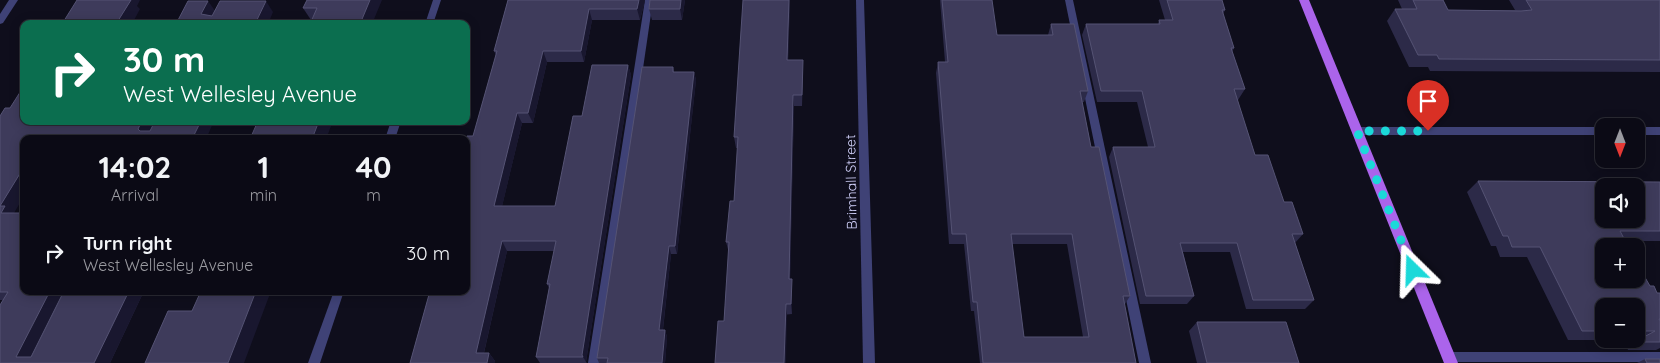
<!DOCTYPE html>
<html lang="en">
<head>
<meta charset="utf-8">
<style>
	body { margin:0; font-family:Quicksand,sans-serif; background:#14131e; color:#f1f3f6; height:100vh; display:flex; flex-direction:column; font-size:19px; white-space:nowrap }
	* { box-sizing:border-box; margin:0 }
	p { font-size:16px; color:#9a9aa0 }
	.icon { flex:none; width:28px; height:28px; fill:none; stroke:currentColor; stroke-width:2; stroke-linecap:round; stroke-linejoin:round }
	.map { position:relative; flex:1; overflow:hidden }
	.side { position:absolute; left:20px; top:135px; width:450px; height:160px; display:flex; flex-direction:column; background:#0b0a15; border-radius:10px; box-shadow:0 2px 12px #0003,0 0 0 1px #2b2b34 }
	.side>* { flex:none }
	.top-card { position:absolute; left:20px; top:20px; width:450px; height:105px; border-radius:10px; box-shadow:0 2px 12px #0003,0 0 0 1px #2b2b34; background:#0b6e4f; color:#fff; overflow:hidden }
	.needle { width:32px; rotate:180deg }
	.controls { position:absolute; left:1595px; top:118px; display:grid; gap:10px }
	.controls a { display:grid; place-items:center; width:50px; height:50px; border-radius:10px; background:#0b0a15; box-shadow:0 2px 12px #0003,0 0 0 1px #2b2b34; font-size:25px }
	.pin { position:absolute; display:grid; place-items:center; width:42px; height:42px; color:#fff; margin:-51px -21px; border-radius:50% 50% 50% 0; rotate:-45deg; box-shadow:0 0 5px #0007 }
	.pin .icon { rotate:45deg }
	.me { position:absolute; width:55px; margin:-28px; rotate:338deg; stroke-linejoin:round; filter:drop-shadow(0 0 4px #0008) }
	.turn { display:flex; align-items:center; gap:18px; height:105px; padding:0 20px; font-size:22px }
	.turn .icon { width:65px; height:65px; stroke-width:2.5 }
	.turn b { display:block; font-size:35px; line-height:42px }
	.eta { display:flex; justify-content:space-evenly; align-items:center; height:85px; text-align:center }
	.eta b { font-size:30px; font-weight:700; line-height:35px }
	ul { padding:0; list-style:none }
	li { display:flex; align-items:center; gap:15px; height:65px; padding:0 20px }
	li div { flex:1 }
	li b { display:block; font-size:19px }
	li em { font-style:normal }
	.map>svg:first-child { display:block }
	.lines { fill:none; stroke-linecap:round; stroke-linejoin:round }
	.service { fill:#3f4276; fill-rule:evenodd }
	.minor { fill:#3f4276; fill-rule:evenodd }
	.primary { fill:#ab64eb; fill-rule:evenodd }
	.wall { fill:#2c2a48; fill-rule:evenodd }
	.shaded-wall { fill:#19172f }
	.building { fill:#3e3b5b; stroke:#555374; fill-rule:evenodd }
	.route { stroke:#1bd9d9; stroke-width:9; stroke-dasharray:0 16.2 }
	.labels { text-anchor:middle; stroke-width:5; stroke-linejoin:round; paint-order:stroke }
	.street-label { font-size:14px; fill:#d0d0f9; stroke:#0f0e1c }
</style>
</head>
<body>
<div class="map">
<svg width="1660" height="363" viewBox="0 0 1660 363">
	<rect width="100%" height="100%" fill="#0f0e1c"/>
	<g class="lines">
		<!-- service -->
		<g class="service">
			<path d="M 645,0 L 653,0 L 600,363 L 588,363 Z"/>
			<path d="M 1065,0 L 1073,0 L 1151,363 L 1139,363 Z"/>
			<path d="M 1449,352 L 1660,352 L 1660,362 L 1449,362 L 1445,361 L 1443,357 L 1445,353 Z"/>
		</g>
		<!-- minor -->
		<g class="minor">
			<path d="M 9,0 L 18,0 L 3,23 L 0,24 L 0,14 Z"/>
			<path d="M 433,0 L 441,0 L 433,24 L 425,24 Z"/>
			<path d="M 856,0 L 864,0 L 875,363 L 863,363 Z"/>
			<path d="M 391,121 L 401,121 L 395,139 L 385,139 Z"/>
			<path d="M 1357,127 L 1604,127 L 1604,135 L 1357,135 L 1352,131 Z"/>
			<rect x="1636" y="127" width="24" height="8"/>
			<path d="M 334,291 L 344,291 L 320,363 L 308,363 Z"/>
		</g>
		<!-- primary -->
		<path class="primary" d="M 1299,0 L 1309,0 L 1458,363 L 1444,363 Z"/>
	</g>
	<!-- wall -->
	<g class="wall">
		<path d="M 307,0 L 372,24 L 311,20 L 303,8 Z"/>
		<path d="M 508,0 L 645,0 L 640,20 L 592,20 L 584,62 L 547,62 L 533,123 L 522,123 L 502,206 L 555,206 L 582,116 L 628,65 L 631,75 L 586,362 L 587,363 L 540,363 L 536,357 L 549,288 L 547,284 L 554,251 L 507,251 L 484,353 L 489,353 L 495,361 L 410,363 L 496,55 L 494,51 Z"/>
		<path d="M 650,0 L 685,0 L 682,20 L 652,20 L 649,9 Z"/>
		<path d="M 790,0 L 788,60 L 803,72 L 802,106 L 794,106 L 790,279 L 792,289 L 792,314 L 724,321 L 729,253 L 726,242 L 734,201 L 738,148 L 736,148 L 734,137 Z"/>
		<path d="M 940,0 L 992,0 L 997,35 L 1048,35 L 1051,24 L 1088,91 L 1084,102 L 1082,102 L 1091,147 L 1130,296 L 1125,304 L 1124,304 L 1136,363 L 980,363 L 974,311 L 971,311 L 964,244 L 949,244 L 936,73 L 938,62 L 945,62 ZM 1012,244 L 1067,244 L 1083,337 L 1024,337 Z"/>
		<path d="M 1159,0 L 1222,0 L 1225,10 L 1223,14 L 1234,48 L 1232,52 L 1245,89 L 1238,100 L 1237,100 L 1255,155 L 1303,234 L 1295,243 L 1314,300 L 1305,309 L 1246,309 L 1230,252 L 1183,252 L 1194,296 L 1187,304 L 1140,304 L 1109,157 L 1113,147 L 1148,147 L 1137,102 L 1097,102 L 1082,35 L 1086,24 L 1158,24 L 1159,20 L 1165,20 Z"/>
		<path d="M 1398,0 L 1443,0 L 1448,10 L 1515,10 L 1509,0 L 1660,0 L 1660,72 L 1430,71 L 1428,67 L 1409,67 L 1387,21 L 1395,9 L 1402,9 Z"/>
		<path d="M 673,67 L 674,72 L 694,72 L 696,80 L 677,254 L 671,254 L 663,330 L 665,330 L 667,337 L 665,363 L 599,363 L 597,358 Z"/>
		<path d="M 10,108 L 24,139 L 14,213 L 24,291 L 144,291 L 110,363 L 3,300 L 0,300 L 0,116 Z"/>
		<path d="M 1478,181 L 1660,182 L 1660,241 L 1625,241 L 1650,286 L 1657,293 L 1660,293 L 1660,348 L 1656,350 L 1628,350 L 1627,347 L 1639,340 L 1568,340 L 1527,257 L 1500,257 L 1496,246 L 1491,246 L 1467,192 ZM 1604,306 L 1636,306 L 1636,339 L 1604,339 Z"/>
		<path d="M 1197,322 L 1299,363 L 1197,363 L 1189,331 Z"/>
		<path d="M 1645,359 L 1660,363 L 1637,363 Z"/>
	</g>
	<!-- shaded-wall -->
	<g class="shaded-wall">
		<path d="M 126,0 L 140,0 L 137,6 L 140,9 L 132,24 L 116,24 Z"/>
		<path d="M 370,0 L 382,0 L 372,24 L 360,24 Z"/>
		<path d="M 639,0 L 645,0 L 640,20 L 637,9 Z"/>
		<path d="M 681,0 L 685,0 L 682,20 L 680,9 Z"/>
		<path d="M 789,0 L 790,0 L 788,72 L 787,60 Z"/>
		<path d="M 208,1 L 216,12 L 209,24 L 201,14 Z"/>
		<path d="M 266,1 L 273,12 L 268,24 L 255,24 Z"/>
		<path d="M 589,9 L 592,20 L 584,62 L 581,51 Z"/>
		<path d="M 543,51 L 547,62 L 533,123 L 528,113 Z"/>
		<path d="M 628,65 L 631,75 L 586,362 L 582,355 Z"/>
		<path d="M 694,72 L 696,80 L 677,254 L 675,246 Z"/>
		<path d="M 793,95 L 794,106 L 790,289 L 789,279 Z"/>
		<path d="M 517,113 L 522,123 L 500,215 L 494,206 Z"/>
		<path d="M 142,121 L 157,121 L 148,138 L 140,131 L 138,129 Z"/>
		<path d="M 201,121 L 214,121 L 206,139 L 192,139 Z"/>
		<path d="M 319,121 L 333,121 L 326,139 L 312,139 Z"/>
		<path d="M 24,167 L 24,196 L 14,213 L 18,215 L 1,213 L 0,206 Z"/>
		<path d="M 502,241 L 507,251 L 482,361 L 476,353 Z"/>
		<path d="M 669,246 L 671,254 L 662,337 L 659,330 Z"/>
		<path d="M 792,279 L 792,314 L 791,304 Z"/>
		<path d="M 50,291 L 67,291 L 31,363 L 16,357 Z"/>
		<path d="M 129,291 L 144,291 L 110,363 L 94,363 Z"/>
		<path d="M 256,291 L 271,291 L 244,363 L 228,363 Z"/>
		<path d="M 786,304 L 787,314 L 786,363 L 784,363 Z"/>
		<path d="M 665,330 L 667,337 L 665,363 L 662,363 Z"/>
		<path d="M 489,353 L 495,361 L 495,363 L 487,363 Z"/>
	</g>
	<!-- building -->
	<g class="building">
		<path d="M 77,0 L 131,0 L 116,24 L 62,24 Z"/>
		<path d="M 307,0 L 370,0 L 360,24 L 310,24 L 317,8 L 303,8 Z"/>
		<path d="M 508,0 L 639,0 L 637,9 L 589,9 L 581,51 L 543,51 L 528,113 L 517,113 L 494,206 L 555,206 L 573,116 L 582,116 L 592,65 L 628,65 L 582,355 L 583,357 L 536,357 L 550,284 L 547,284 L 556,241 L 502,241 L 476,353 L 489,353 L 487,363 L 410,363 L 430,291 L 466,291 L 466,140 L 467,136 L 473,136 L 497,51 L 494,51 Z"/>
		<path d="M 650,0 L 681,0 L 680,9 L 649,9 Z"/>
		<path d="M 743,0 L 789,0 L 787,60 L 803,60 L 802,95 L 793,95 L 789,279 L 792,279 L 791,304 L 786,304 L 784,363 L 715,363 L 718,321 L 724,321 L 729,242 L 726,242 L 730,201 L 734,201 L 738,137 L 734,137 Z"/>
		<path d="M 942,0 L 992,0 L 997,35 L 1053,35 L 1051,24 L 1074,24 L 1088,91 L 1080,91 L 1091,147 L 1099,147 L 1130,296 L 1123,296 L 1136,363 L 983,363 L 977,302 L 973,302 L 966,234 L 952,234 L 938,62 L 948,62 ZM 1011,234 L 1072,234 L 1089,337 L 1024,337 Z"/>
		<path d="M 1167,0 L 1222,0 L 1225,10 L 1222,10 L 1234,48 L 1231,48 L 1245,89 L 1234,89 L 1255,155 L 1268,155 L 1284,202 L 1292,202 L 1303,234 L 1292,234 L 1314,300 L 1253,300 L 1237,243 L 1180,243 L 1194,296 L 1146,296 L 1113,147 L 1155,147 L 1142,91 L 1101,91 L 1086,24 L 1160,24 L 1159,20 L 1173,20 Z"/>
		<path d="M 1413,0 L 1443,0 L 1448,10 L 1521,11 L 1532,10 L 1526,0 L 1660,0 L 1660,60 L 1439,59 L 1437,55 L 1418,55 L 1395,9 L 1417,9 Z"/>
		<path d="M 188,1 L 208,1 L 201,14 L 212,16 L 220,1 L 266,1 L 255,24 L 176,24 Z"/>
		<path d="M 642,67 L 673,67 L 673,72 L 694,72 L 675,246 L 669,246 L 659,330 L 665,330 L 662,363 L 607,363 L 608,358 L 597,358 Z"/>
		<path d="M 24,86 L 24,121 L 142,121 L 138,129 L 140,131 L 150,131 L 155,121 L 201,121 L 192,139 L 24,139 L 24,167 L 0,206 L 5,206 L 1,213 L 24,213 L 24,291 L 50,291 L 16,357 L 31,357 L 64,291 L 129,291 L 94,363 L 0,363 L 0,305 L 8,292 L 0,292 L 0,116 L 5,108 L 10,108 Z"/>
		<path d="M 258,121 L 319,121 L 312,139 L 250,139 Z"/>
		<path d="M 1478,181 L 1660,182 L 1660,231 L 1620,231 L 1628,246 L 1604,246 L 1604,279 L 1636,279 L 1636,262 L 1650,286 L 1654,286 L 1657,293 L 1660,293 L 1660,319 L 1659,319 L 1660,321 L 1660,342 L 1644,342 L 1642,338 L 1655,331 L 1636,331 L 1636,306 L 1604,306 L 1604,331 L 1582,331 L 1540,247 L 1512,247 L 1508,236 L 1503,236 ZM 1604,186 L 1636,186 L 1636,219 L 1604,219 Z"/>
		<path d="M 201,291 L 256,291 L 228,363 L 145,363 L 168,311 L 192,311 Z"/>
		<path d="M 1197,322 L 1286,322 L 1299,363 L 1207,363 Z"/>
		<path d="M 1645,359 L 1660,359 L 1660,363 L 1647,363 Z"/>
	</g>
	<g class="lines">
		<!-- route -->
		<path class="route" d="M 1413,270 L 1357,131 L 1428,131"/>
	</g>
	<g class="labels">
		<!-- street labels -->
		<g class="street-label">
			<text transform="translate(851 182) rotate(-91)" y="5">Brimhall Street</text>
		</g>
	</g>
</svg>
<div class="controls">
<a><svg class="needle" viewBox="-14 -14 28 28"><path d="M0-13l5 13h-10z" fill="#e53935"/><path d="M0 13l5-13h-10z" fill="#9a9aa0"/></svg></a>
<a><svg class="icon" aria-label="sound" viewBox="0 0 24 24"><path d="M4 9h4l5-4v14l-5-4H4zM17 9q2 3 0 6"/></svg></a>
<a>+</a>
<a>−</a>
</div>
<div class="pin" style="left:1428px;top:131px;background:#d93025"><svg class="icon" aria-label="arrive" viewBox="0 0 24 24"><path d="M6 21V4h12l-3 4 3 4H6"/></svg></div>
<svg class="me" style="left:1413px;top:270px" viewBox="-20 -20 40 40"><path d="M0-17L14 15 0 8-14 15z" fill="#1bd9d9" stroke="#fff" stroke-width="4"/></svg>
<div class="top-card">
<div class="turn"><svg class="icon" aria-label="right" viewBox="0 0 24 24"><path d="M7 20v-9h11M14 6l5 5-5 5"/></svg><div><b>30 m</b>West Wellesley Avenue</div></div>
</div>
<section class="side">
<div class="eta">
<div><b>14:02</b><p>Arrival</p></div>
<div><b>1</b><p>min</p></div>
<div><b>40</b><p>m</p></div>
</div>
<ul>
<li><svg class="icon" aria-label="right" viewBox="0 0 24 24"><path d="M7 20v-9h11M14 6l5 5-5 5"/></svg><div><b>Turn right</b><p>West Wellesley Avenue</p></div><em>30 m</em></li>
</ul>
</section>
</div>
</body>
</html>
